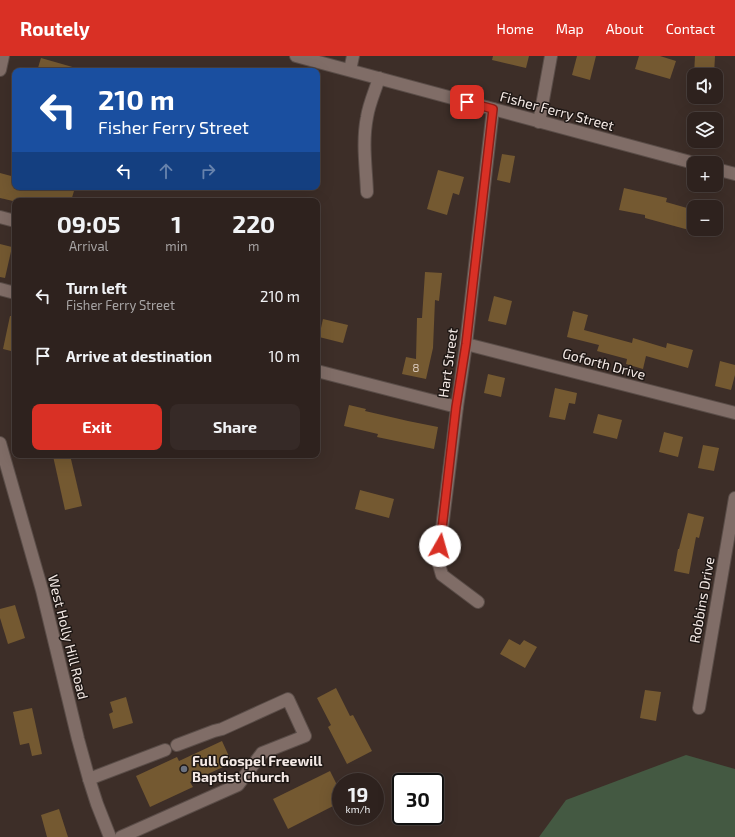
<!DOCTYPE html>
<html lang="en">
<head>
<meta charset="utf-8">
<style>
	body { margin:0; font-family:"Exo 2",sans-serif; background:#362a27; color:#f1f3f6; height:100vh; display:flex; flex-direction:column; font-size:15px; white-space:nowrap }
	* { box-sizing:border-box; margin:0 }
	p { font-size:13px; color:#a7a4a4 }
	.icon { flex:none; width:22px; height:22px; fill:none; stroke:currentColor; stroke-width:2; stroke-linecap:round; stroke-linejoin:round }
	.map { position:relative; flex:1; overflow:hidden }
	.side { position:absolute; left:12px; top:142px; width:308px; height:260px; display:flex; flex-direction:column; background:#2e221e; border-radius:8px; box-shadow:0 4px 16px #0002,0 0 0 1px #493f3c }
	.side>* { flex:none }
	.top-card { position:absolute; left:12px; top:12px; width:308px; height:122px; border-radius:8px; box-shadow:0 4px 16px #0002,0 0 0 1px #493f3c; background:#1a4fa0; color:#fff; overflow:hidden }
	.buttons { position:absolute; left:687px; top:12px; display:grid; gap:8px }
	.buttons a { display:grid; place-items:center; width:36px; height:36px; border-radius:8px; background:#2e221e; box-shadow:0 4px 16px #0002,0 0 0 1px #493f3c; font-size:20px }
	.speed { position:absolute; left:332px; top:717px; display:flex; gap:8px; font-size:20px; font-weight:700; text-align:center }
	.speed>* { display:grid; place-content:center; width:52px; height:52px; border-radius:50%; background:#2e221e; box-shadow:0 4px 16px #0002,0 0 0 1px #493f3c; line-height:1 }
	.speed small { font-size:10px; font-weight:400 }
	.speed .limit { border:2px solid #111; border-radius:6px; background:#fff; color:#111 }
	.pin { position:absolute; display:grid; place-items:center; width:34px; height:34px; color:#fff; margin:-17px; border-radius:8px; box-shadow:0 2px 6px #0006 }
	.me { position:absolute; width:44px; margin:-22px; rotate:7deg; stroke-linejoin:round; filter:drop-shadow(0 0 3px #0008) }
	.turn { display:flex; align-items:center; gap:14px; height:84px; padding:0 20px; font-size:18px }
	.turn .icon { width:52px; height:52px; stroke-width:2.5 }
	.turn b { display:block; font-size:28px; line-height:34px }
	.lanes { display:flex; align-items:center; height:38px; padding:0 20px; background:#0003; justify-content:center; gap:20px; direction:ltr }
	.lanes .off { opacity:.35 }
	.eta { display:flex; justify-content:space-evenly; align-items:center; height:68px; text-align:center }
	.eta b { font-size:24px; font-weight:700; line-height:28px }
	.cta { display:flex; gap:8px; margin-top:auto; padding:8px 20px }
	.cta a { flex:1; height:46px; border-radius:8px; background:#d93025; color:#fff; font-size:16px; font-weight:700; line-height:46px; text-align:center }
	.cta a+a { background:#362a27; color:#f1f3f6 }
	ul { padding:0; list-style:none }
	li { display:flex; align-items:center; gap:12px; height:60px; padding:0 20px }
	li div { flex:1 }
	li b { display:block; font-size:15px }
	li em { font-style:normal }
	header { display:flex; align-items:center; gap:24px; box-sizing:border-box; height:56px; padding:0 20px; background:#d93025; color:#fff }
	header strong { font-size:19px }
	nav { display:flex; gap:22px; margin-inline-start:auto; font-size:14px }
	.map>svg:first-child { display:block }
	.green { fill:#445942 }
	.building { fill:#745931 }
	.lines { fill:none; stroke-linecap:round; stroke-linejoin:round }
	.minor-casing { stroke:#5a4d48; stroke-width:14 }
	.minor { stroke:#806d67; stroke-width:12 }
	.route-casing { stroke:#8d1f18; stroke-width:10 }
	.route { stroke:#d93025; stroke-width:7 }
	.worship-dot { fill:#6b7280; stroke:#1f1815; stroke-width:1.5 }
	.labels { text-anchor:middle; stroke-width:3; stroke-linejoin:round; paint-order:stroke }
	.number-label { font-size:12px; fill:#d5c6b9 }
	.street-label { font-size:14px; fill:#f5eae6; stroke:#1f1815 }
	.poi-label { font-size:14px; font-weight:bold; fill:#f5eae6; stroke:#1f1815; text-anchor:start }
</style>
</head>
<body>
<header>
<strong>Routely</strong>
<nav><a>Home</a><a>Map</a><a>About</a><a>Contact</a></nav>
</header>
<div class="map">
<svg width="735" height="781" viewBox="0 0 735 781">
	<rect width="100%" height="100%" fill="#3d2e28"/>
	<!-- green -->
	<path class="green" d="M 686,699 L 735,713 L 735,781 L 539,781 L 566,744 Z"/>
	<!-- building -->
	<g class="building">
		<path d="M 493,0 L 529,0 L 526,12 L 492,4 Z"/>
		<path d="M 577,0 L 596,0 L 590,24 L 572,19 Z"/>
		<path d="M 639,0 L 660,0 L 676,5 L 670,23 L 635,13 Z"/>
		<path d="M 695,0 L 715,0 L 714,19 L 694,19 Z"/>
		<path d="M 41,2 L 76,12 L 75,15 L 37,15 Z"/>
		<path d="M 502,98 L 515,100 L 510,127 L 497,124 Z"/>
		<path d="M 438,114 L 464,121 L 459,139 L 453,137 L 447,159 L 427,153 Z"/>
		<path d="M 0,117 L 15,121 L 15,131 L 58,131 L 74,135 L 71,145 L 13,145 L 0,142 Z"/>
		<path d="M 624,132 L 667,142 L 666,146 L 694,154 L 689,174 L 645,162 L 645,159 L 619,154 Z"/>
		<path d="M 0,188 L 12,191 L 5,222 L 0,221 Z"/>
		<path d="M 425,216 L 442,217 L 439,245 L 435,244 L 433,292 L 426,323 L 402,318 L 406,301 L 416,303 L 417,262 L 422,262 Z"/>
		<path d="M 494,240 L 512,245 L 506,269 L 488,265 Z"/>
		<path d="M 573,255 L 588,259 L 584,274 L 632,287 L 633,282 L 666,292 L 667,287 L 693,294 L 688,312 L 646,300 L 643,313 L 626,308 L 627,303 L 597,295 L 599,289 L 567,281 Z"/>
		<path d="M 10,260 L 15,260 L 15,296 L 3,293 Z"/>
		<path d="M 323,263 L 348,269 L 343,287 L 319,281 Z"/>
		<path d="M 720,305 L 735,309 L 735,319 L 731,334 L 715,330 Z"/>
		<path d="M 488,318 L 505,322 L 501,341 L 484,337 Z"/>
		<path d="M 555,332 L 577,337 L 575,348 L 569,347 L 565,364 L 549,361 Z"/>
		<path d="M 349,349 L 366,353 L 365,355 L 408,365 L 438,371 L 434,393 L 377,381 L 378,378 L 344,370 Z"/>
		<path d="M 598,358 L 622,364 L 617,383 L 593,377 Z"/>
		<path d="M 664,376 L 683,381 L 678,401 L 659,396 Z"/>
		<path d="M 703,389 L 719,392 L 714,415 L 698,412 Z"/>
		<path d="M 59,399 L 70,399 L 82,450 L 65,454 L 53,400 Z"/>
		<path d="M 360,434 L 394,443 L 389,462 L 355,453 Z"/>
		<path d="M 688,457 L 704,461 L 699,482 L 696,481 L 689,518 L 674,515 L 678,493 L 679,493 Z"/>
		<path d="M 15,549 L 25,582 L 8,588 L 0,562 L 0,553 Z"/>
		<path d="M 509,583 L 520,589 L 524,584 L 537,591 L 525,612 L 500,598 Z"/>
		<path d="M 336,632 L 350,660 L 353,659 L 372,695 L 347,708 L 328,671 L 331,669 L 317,642 Z"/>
		<path d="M 645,634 L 661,636 L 656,665 L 640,662 Z"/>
		<path d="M 126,641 L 133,667 L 113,673 L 109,658 L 113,656 L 110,646 Z"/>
		<path d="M 32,652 L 42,698 L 32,700 L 29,687 L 20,689 L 13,656 Z"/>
		<path d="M 222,685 L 232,707 L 190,726 L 193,731 L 150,751 L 136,720 L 177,701 L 179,705 Z"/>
		<path d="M 330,715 L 341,737 L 341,746 L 288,773 L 273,743 Z"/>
		<path d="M 59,753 L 68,781 L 47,781 L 41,759 Z"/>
	</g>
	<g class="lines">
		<defs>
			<g id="minor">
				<path d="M 296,0 L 694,107"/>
				<path d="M 0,14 L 3,0"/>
				<path d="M 350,14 L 353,0"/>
				<path d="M 539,66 L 551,0"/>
				<path d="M 716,113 L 735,118"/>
				<path d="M 367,136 C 366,111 362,86 367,61 C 369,48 375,35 379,22"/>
				<path d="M 0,161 L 15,165"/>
				<path d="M 0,233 L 15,237"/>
				<path d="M 466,288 L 735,357"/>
				<path d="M 317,315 L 457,351"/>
				<path d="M 0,387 L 42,534 L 78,683 L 89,723 L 97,748 L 110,781"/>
				<path d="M 478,546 L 442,519 L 438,505 L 457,351 L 466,288 L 493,53"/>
				<path d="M 699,652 L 735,442"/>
				<path d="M 89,723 L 165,694"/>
				<path d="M 121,781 L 238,729 L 262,697 L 305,680 L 288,643 L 222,673 L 214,675 L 177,689"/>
			</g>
		</defs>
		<!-- minor casing -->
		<use href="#minor" class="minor-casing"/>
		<!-- minor -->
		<use href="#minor" class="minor"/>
	</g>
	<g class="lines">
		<defs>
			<path id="route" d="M 440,490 L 456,351 L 466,288 L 493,53 L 467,46"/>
		</defs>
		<!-- route casing -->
		<use href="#route" class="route-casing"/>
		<!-- route -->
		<use href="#route" class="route"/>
	</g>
	<!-- markers -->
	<circle class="worship-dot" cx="184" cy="713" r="4"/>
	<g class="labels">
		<!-- number labels -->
		<g class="number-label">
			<text x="416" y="316">8</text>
		</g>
		<!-- street labels -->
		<g class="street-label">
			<text transform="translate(557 55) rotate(15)" y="5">Fisher Ferry Street</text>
			<text transform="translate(448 307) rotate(-82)" y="5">Hart Street</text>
			<text transform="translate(604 308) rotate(15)" y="5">Goforth Drive</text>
			<text transform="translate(702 544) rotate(-80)" y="5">Robbins Drive</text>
			<text transform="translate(68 581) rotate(76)" y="5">West Holly Hill Road</text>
		</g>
		<!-- poi labels -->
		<g class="poi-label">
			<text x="192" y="710">Full Gospel Freewill<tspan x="192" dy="16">Baptist Church</tspan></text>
		</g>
	</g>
</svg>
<div class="buttons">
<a><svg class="icon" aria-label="sound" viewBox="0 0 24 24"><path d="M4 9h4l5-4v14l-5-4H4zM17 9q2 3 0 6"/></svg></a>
<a><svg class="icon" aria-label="layers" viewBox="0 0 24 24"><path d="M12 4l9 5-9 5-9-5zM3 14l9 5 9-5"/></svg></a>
<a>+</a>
<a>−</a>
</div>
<div class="speed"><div>19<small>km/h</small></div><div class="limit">30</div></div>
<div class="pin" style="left:467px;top:46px;background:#d93025"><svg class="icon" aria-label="arrive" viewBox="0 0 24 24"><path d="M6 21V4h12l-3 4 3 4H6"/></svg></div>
<svg class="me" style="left:440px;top:490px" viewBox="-20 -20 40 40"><circle r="19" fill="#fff"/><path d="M0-13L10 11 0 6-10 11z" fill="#d93025"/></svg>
<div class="top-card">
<div class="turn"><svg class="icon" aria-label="left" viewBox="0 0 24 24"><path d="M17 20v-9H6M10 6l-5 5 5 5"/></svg><div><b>210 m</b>Fisher Ferry Street</div></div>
<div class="lanes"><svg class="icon" aria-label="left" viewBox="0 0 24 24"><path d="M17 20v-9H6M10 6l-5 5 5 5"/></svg><svg class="icon off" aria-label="ahead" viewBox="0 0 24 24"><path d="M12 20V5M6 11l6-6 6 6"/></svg><svg class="icon off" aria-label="right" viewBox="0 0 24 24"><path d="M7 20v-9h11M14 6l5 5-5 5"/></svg></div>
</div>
<section class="side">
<div class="eta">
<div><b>09:05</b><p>Arrival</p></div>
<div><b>1</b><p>min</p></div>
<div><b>220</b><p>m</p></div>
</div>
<ul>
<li><svg class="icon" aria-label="left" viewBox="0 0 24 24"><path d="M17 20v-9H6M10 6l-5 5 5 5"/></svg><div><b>Turn left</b><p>Fisher Ferry Street</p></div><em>210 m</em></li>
<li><svg class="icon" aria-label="arrive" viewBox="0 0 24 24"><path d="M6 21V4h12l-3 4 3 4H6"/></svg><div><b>Arrive at destination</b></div><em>10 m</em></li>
</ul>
<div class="cta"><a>Exit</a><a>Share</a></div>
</section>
</div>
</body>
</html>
